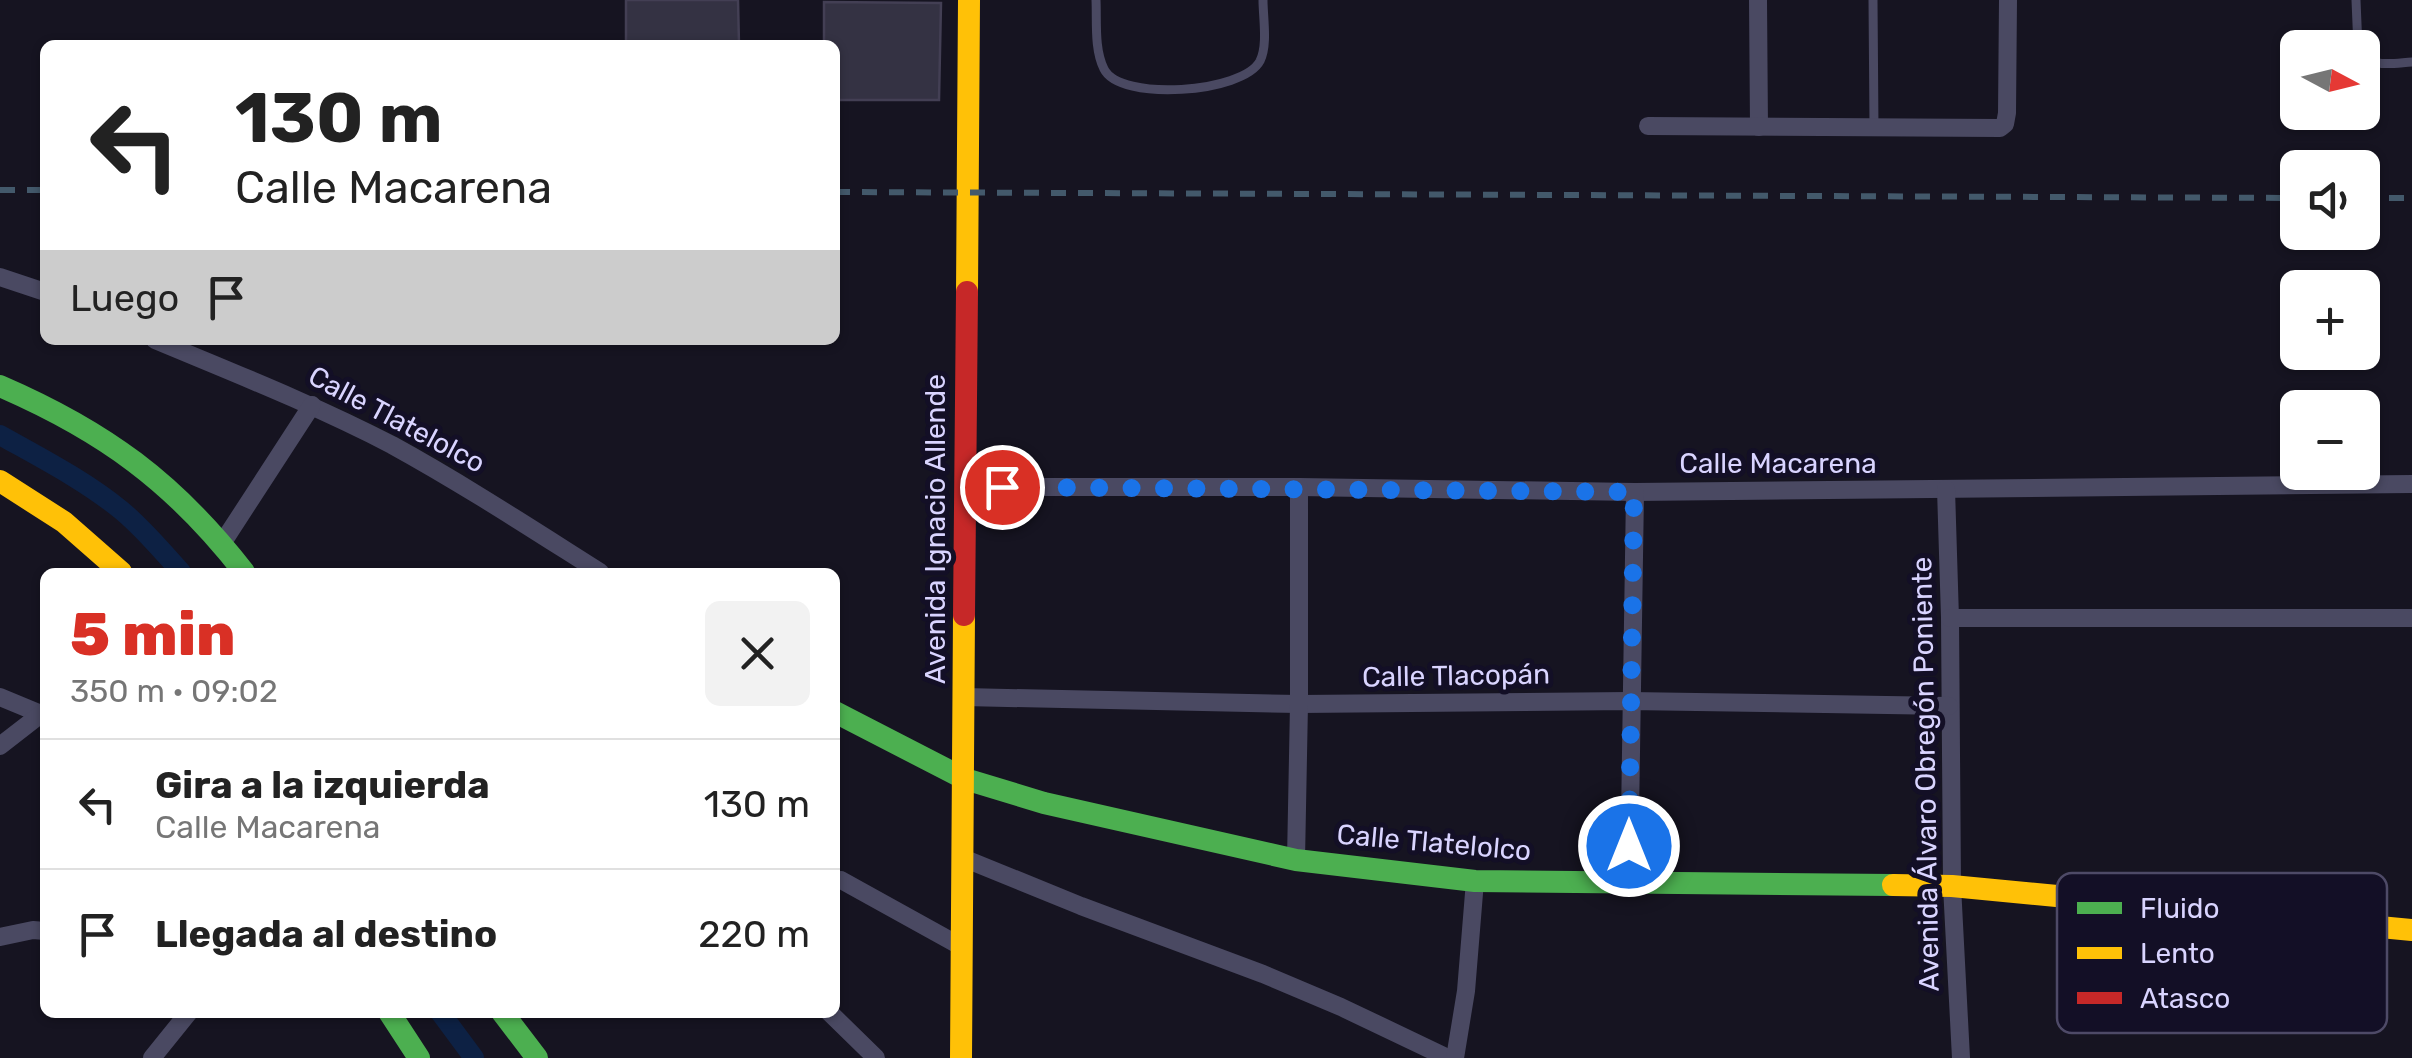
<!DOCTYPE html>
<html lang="es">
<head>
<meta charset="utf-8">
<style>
	body { margin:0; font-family:Rubik,sans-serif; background:#f2f2f2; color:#222; height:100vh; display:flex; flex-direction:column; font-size:38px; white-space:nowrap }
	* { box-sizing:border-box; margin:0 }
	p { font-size:32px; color:#767676 }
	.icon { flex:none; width:55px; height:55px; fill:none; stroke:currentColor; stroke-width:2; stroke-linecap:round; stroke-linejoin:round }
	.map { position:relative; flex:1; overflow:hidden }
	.drawer { position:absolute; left:40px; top:568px; width:800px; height:450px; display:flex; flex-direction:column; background:#fff; border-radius:15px; box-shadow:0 2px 8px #0004 }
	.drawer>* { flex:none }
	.banner { position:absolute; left:40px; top:40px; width:800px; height:305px; border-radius:15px; box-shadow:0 2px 8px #0004; background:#fff; color:#222; overflow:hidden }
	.needle { width:65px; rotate:97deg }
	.controls { position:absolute; left:2280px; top:30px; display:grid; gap:20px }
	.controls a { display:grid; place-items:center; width:100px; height:100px; border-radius:15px; background:#fff; box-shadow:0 2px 8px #0004; font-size:50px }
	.pin { position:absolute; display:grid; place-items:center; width:85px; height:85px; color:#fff; margin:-42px; border:5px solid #fff; border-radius:50%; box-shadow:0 2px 10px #0007 }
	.me { position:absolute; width:110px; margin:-55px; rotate:0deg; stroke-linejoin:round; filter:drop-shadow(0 0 8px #0008) }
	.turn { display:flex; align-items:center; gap:35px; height:210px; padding:0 30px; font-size:45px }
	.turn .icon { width:130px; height:130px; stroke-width:2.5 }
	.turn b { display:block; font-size:70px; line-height:85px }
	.then { display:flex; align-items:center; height:95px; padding:0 30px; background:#0003; gap:20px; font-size:38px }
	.round { display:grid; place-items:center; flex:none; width:105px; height:105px; border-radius:15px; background:#f2f2f2 }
	.summary { display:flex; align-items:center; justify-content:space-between; height:170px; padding:0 30px }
	h1 { font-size:60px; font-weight:800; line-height:75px; color:#d93025 }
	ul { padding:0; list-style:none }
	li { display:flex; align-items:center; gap:30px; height:130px; padding:0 30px; border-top:2px solid #e0e0e0 }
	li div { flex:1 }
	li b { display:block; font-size:38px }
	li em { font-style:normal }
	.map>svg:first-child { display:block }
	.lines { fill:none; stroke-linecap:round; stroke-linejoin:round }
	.canal { stroke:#0d2144; stroke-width:20 }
	.building { fill:#343243; stroke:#433f54; stroke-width:2.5 }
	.lane { stroke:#4a4962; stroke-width:9 }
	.street { stroke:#4a4962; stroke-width:18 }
	.fast { stroke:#4caf50; stroke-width:22 }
	.slow { stroke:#ffc107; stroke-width:22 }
	.jam { stroke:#c62828; stroke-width:22 }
	.rail { stroke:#43596b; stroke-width:6; stroke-dasharray:15 12; stroke-linecap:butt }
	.route { stroke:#1a73e8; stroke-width:18; stroke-dasharray:0 32.4 }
	.labels { text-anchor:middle; stroke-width:10; stroke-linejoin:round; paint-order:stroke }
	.street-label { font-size:28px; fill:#d9d4ff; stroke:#130f26 }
	.key { fill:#130f26; stroke:#4e4a67; stroke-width:2.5 }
	.key-label { font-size:28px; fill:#d9d4ff }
</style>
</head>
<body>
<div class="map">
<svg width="2412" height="1058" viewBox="0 0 2412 1058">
	<rect width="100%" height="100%" fill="#161421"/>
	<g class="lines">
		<!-- canal -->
		<g class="canal">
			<path d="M 0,435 C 41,458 84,480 121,510 C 143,528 162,551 181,572"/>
			<path d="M 440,1012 L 474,1058"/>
		</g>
	</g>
	<!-- building -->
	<g class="building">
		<path d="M 626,0 L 738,0 L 739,45 L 626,45 Z"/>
		<path d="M 824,2 L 941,3 L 939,100 L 835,100 L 835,45 L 824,45 Z"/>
	</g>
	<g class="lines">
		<!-- lane -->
		<g class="lane">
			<path d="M 1096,0 C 1097,21 1094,49 1104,69 C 1120,102 1243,93 1260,61 C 1268,45 1263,18 1263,0"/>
			<path d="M 1873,0 L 1874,127"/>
			<path d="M 2356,0 L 2358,48"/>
			<path d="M 2362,57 C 2377,67 2395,63 2412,62"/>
		</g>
		<!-- street -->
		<g class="street">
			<path d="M 1758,0 L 1759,127"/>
			<path d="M 1648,126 L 2000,128 L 2005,124 L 2007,113 L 2008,0"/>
			<path d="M 0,277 L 45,292"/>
			<path d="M 155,340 C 234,373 315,405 392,445 C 463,484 532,529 600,572"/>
			<path d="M 965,487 L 1299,487 L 1635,492 L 2412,484"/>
			<path d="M 1946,489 L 1950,618 L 1952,886 L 1961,1058"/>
			<path d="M 223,542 L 312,405"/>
			<path d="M 1950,618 L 2412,618"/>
			<path d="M 0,697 L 41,714"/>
			<path d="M 964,697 L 1299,704 L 1630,701 L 1949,706"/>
			<path d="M 0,746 L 45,711"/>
			<path d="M 963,858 L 1081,906 L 1263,974 L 1341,1007 L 1448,1058"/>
			<path d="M 1296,860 L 1299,704 L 1299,487"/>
			<path d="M 841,880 L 962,947"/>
			<path d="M 1629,883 L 1635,492"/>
			<path d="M 0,937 L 33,930 L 45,931"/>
			<path d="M 829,1012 L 876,1058"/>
			<path d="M 152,1058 L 189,1012"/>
			<path d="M 1455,1058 L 1466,991 L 1475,881"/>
		</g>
		<!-- fast -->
		<g class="fast">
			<path d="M 0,386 C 104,431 174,482 244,572"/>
			<path d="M 835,712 L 965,779 L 1044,803 L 1296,860 L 1475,881 L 1893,885"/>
			<path d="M 389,1012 L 419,1058"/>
			<path d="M 502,1012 L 537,1058"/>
		</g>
		<!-- slow -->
		<g class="slow">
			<path d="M 967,292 L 969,0"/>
			<path d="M 0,481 L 64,522 L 121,572"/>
			<path d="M 1893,885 L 1952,886 L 2412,930"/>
			<path d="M 961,1058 L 964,615"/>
		</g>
		<!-- jam -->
		<path class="jam" d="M 964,615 L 967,292"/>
		<!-- rail -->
		<g class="rail">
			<path d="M 0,190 L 45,190"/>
			<path d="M 835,192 L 2298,198"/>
			<path d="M 2362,198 L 2412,198"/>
		</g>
	</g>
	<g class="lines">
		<!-- route -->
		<path class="route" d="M 1002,487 L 1634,492 L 1629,846"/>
	</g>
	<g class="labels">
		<!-- street labels -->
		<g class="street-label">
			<text transform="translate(397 419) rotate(28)" y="10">Calle Tlatelolco</text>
			<text x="1778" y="473">Calle Macarena</text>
			<text transform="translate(935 529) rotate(-90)" y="10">Avenida Ignacio Allende</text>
			<text transform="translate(1456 675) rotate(-1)" y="10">Calle Tlacopán</text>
			<text transform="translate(1925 774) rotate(-91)" y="10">Avenida Álvaro Obregón Poniente</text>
			<text transform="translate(1434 842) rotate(5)" y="10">Calle Tlatelolco</text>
		</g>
	</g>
	<!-- legend -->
	<rect x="2057" y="873" width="330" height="160" rx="15" class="key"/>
	<rect x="2077" y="902" width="45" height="12" fill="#4caf50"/>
	<rect x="2077" y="947" width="45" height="12" fill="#ffc107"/>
	<rect x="2077" y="992" width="45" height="12" fill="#c62828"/>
	<g class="key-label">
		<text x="2140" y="918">Fluido</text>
		<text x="2140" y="963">Lento</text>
		<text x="2140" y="1008">Atasco</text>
	</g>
</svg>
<div class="controls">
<a><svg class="needle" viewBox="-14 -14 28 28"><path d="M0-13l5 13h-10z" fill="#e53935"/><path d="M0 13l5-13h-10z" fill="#767676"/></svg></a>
<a><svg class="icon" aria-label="sound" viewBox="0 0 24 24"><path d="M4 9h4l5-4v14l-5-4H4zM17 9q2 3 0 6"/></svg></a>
<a>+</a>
<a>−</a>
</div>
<div class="pin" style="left:1002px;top:487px;background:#d93025"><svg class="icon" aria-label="arrive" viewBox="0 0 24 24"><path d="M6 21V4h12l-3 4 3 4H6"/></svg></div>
<svg class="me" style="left:1629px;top:846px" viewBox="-20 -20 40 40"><circle r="17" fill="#1a73e8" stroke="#fff" stroke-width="3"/><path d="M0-11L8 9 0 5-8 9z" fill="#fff"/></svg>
<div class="banner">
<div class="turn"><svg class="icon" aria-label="left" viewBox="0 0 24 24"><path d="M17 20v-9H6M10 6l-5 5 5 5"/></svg><div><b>130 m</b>Calle Macarena</div></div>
<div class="then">Luego<svg class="icon" aria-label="arrive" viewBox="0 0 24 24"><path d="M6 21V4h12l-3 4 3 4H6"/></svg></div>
</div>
<section class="drawer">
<div class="summary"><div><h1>5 min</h1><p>350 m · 09:02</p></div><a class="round"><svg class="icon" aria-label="close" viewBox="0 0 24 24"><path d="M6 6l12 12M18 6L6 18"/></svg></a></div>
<ul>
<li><svg class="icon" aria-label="left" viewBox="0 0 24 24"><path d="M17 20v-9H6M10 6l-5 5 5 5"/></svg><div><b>Gira a la izquierda</b><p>Calle Macarena</p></div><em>130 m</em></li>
<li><svg class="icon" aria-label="arrive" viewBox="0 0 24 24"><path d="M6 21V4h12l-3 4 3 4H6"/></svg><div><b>Llegada al destino</b></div><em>220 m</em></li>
</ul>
</section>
</div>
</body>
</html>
